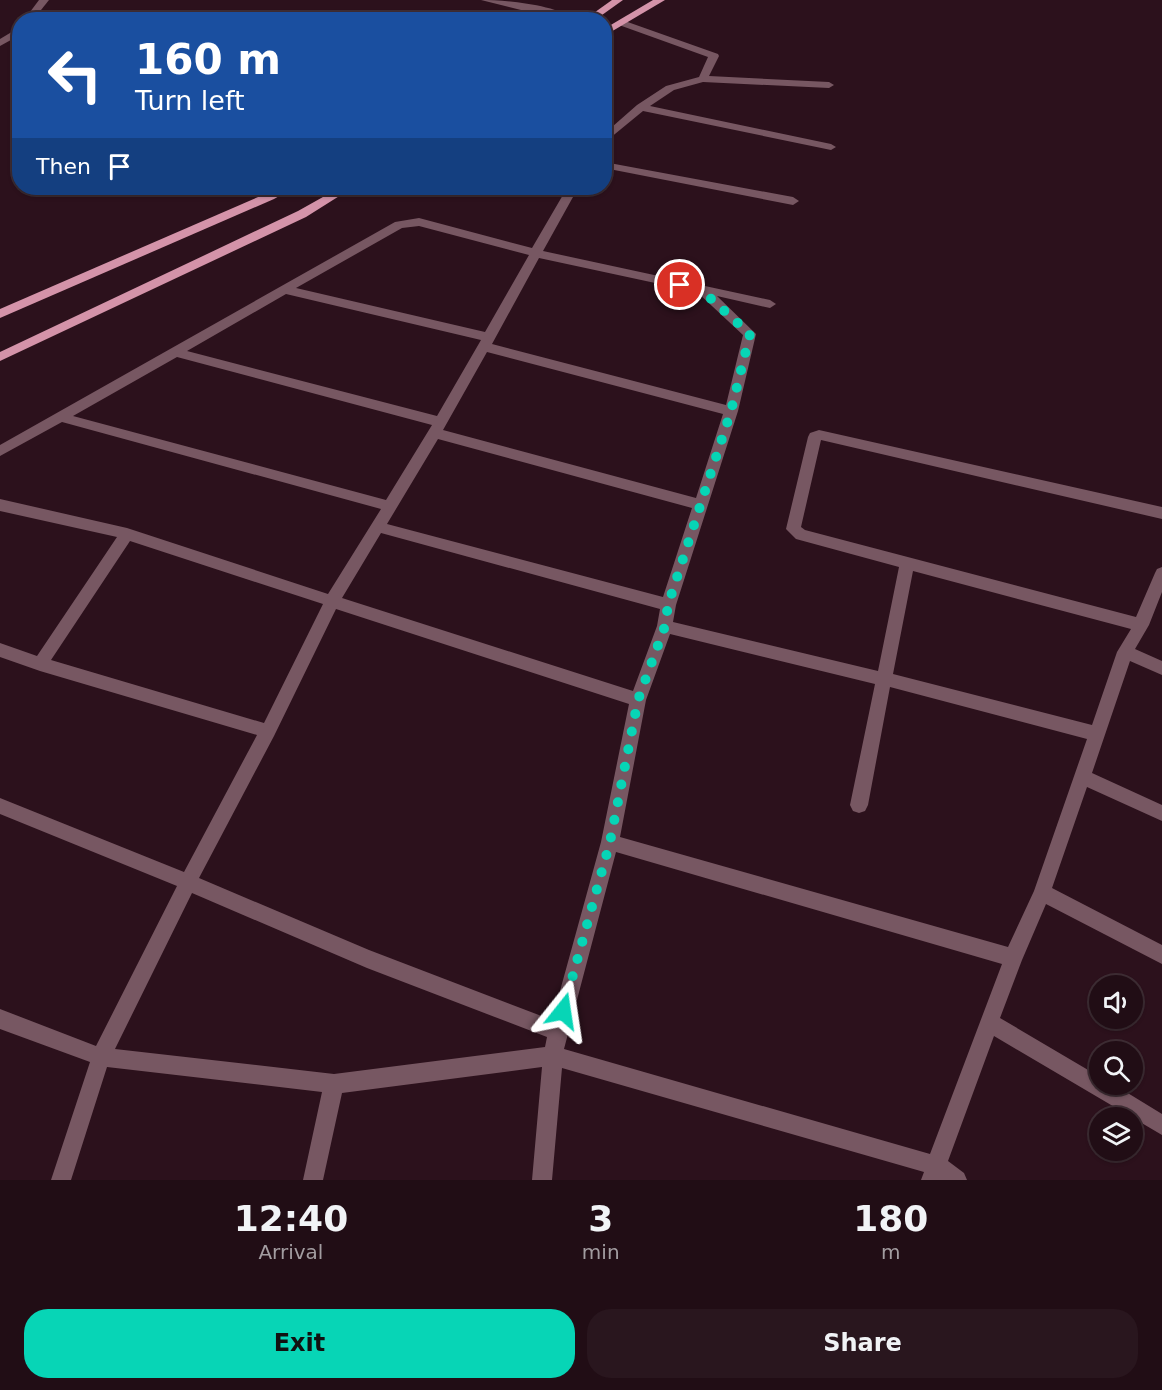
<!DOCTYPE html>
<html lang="en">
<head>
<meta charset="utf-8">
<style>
	body { margin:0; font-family:"DejaVu Sans",sans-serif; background:#29161e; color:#f1f3f6; height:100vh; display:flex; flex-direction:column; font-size:22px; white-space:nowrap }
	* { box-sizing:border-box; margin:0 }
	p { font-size:20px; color:#a29ca0 }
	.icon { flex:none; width:33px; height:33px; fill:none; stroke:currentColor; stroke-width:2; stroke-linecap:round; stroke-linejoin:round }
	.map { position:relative; height:1180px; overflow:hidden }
	.sheet { display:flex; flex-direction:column; background:#210d15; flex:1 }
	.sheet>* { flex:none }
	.top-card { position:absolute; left:12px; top:12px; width:600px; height:183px; border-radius:24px; box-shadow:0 2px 4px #0004,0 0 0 2px #3e2d34; background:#1a4fa0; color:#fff; overflow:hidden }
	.tools { position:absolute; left:1089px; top:975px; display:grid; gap:12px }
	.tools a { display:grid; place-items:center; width:54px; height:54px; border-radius:50%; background:#210d15; box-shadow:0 2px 4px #0004,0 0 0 2px #3e2d34; font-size:30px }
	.pin { position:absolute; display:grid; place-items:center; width:51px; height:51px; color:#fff; margin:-26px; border:3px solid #fff; border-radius:50%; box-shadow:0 2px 6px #0007 }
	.me { position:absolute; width:66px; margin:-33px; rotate:15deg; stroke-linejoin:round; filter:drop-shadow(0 0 4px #0008) }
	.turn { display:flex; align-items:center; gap:21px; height:126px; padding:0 24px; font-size:27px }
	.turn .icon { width:78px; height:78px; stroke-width:2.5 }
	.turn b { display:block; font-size:42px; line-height:51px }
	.then { display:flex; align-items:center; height:57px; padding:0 24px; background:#0003; gap:12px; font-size:22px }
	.eta { display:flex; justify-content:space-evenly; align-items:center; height:102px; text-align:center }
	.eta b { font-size:36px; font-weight:600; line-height:42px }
	.cta { display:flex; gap:12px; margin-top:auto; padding:12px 24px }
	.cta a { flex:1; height:69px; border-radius:24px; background:#07d5b6; color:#111; font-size:24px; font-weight:600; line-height:69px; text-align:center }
	.cta a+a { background:#29161e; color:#f1f3f6 }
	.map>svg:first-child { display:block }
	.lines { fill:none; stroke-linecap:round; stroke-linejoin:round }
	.minor { fill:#775762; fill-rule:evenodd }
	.major { fill:#d493a9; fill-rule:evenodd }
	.route { stroke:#07d5b6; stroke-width:10; stroke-dasharray:0 18 }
</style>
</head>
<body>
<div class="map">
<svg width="1162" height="1180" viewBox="0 0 1162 1180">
	<rect width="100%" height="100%" fill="#2c111c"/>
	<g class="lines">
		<!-- minor -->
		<g class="minor">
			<path d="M 39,0 L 49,0 L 33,20 L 24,20 Z"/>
			<path d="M 481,0 C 508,0 555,5 577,20 L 561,20 Z"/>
			<path d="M 622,20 L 718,54 L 719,56 L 709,76 L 829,82 L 834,85 L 829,88 L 703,82 L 674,90 L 650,106 L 831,144 L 836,147 L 831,150 L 643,111 L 604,143 L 604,134 L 637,105 L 666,86 L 699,77 L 708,57 L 619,25 L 617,23 Z"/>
			<path d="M 20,27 L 20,35 L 0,46 L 0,39 Z"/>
			<path d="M 604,162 L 793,197 L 799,201 L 793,205 L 604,168 Z"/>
			<path d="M 567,188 L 578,188 L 543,251 L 770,300 L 776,304 L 770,308 L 717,296 L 756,334 L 738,411 L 676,605 L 673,622 L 878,671 L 899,567 L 796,539 L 786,529 L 808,437 L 810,433 L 819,430 L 1162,507 L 1162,519 L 821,440 L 801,527 L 805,530 L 1136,617 L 1155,573 L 1157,569 L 1162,567 L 1162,592 L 1149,625 L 1135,649 L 1162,661 L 1162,675 L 1130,661 L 1092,773 L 1162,805 L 1162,821 L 1087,787 L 1052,888 L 1162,945 L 1162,964 L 1046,904 L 1022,960 L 1000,1018 L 1100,1077 L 1100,1084 L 1113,1084 L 1162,1114 L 1162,1135 L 994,1036 L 948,1161 L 964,1173 L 967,1180 L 921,1180 L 924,1172 L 562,1068 L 552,1180 L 532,1180 L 542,1067 L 342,1093 L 323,1180 L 303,1180 L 322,1092 L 107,1067 L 71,1180 L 51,1180 L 90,1062 L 0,1029 L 0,1009 L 96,1046 L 177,886 L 0,814 L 0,798 L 184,872 L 257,735 L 40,671 L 0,657 L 0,643 L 37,656 L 117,537 L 0,511 L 0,499 L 127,528 L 328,594 L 381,509 L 62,422 L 0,456 L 0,445 L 395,222 L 419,218 L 532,248 ZM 419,226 L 529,255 L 485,332 L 296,288 L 402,228 ZM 539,258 L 697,292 L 743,335 L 726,405 L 492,344 ZM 286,294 L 481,340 L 437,416 L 187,351 ZM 487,352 L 723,414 L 696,498 L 443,430 ZM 177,357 L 432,425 L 386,500 L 73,416 ZM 438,439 L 692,508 L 663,597 L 387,524 ZM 381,533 L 660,609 L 657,626 L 633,691 L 342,598 ZM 130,541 L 323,604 L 264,723 L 51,660 ZM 913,571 L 1131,629 L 1117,652 L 1092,725 L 893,674 ZM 336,609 L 629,704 L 601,842 L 552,1020 L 369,950 L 199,878 L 274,736 ZM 670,634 L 875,684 L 850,805 L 853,811 L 859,813 L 865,811 L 868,805 L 890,687 L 1087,739 L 1034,891 L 1008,947 L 620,837 L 646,700 ZM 616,852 L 1002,964 L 930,1154 L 564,1049 ZM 192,893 L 367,968 L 547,1037 L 545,1047 L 334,1074 L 115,1049 Z"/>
		</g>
		<!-- major -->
		<g class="major">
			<path d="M 612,0 L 623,0 L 595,20 L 584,20 Z"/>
			<path d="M 653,0 L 665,0 L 604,36 L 604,29 Z"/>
			<path d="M 279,188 L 293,188 L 274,199 L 0,318 L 0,309 Z"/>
			<path d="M 339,188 L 352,188 L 306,217 L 0,361 L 0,352 L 298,211 Z"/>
		</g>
	</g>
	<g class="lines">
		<!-- route -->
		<path class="route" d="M 563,1011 L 610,842 L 638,700 L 665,626 L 668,605 L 731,411 L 750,334 L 700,289 L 680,285"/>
	</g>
</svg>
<div class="tools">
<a><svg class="icon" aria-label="sound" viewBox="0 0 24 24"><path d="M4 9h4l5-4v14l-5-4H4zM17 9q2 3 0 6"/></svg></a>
<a><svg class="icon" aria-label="search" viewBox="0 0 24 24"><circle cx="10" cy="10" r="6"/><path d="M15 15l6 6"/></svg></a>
<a><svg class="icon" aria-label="layers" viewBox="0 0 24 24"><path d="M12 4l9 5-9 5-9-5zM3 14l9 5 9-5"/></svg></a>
</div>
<div class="pin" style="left:680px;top:285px;background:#d93025"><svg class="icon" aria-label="arrive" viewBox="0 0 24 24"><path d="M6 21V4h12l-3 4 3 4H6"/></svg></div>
<svg class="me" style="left:563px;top:1011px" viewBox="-20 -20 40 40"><path d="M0-17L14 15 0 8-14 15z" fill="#07d5b6" stroke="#fff" stroke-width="4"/></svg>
<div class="top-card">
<div class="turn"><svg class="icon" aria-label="left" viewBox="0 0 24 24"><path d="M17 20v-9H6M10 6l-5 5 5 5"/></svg><div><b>160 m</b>Turn left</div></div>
<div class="then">Then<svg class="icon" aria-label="arrive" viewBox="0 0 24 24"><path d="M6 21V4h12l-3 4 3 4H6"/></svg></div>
</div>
</div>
<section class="sheet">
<div class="eta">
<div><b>12:40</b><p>Arrival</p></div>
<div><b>3</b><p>min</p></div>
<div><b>180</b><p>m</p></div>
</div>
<div class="cta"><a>Exit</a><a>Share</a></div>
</section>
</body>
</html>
